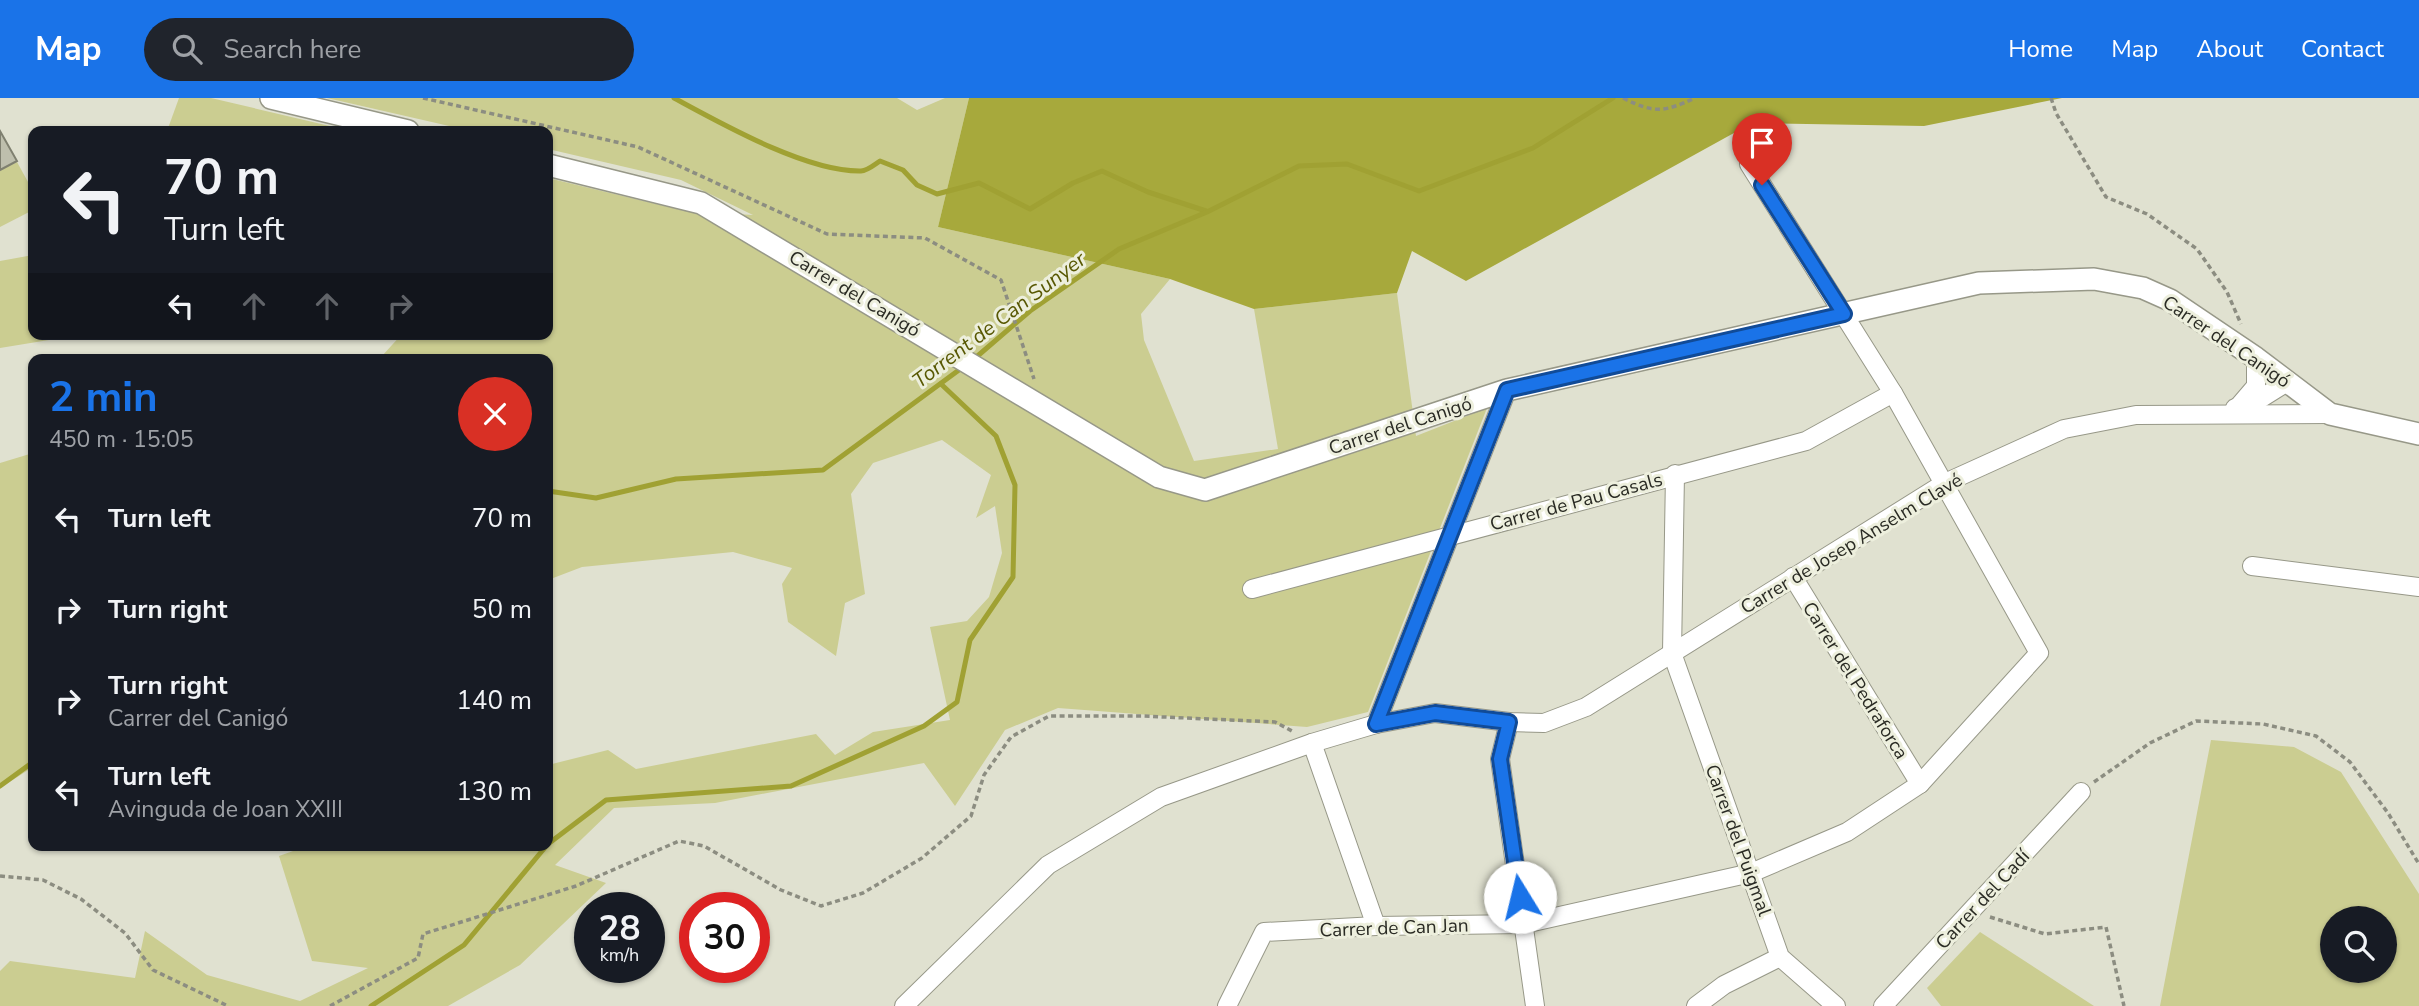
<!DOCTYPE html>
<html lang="en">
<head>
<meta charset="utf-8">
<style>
	body { margin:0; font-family:"Nunito Sans",sans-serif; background:#20242c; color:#f1f3f6; height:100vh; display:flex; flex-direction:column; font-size:26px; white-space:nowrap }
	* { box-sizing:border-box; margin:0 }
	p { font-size:23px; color:#9ea1a6 }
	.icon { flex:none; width:38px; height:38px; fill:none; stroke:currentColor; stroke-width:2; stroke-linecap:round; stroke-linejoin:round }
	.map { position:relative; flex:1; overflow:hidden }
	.panel { position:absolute; left:28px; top:256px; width:525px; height:497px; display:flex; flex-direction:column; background:#171b24; border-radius:14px; box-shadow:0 2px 5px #0004 }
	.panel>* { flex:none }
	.top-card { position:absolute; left:28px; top:28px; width:525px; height:214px; border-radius:14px; box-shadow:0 2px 5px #0004; background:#171b24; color:#f1f3f6; overflow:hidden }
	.fabs { position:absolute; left:2320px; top:808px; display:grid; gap:14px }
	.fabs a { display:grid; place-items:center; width:77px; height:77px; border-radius:50%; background:#171b24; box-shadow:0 2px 5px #0004; font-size:35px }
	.speed { position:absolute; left:574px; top:794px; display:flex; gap:14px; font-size:35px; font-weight:700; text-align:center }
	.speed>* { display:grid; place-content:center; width:91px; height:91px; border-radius:50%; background:#171b24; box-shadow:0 2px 5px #0004; line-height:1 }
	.speed small { font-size:18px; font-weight:400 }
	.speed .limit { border:10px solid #d22; background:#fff; color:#111 }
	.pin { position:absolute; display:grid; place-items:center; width:60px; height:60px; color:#fff; margin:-72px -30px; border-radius:50% 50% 50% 0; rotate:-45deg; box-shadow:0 0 7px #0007 }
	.pin .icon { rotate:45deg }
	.me { position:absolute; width:77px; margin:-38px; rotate:351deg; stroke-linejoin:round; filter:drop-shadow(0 0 5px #0008) }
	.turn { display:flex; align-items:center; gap:24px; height:147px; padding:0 21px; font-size:32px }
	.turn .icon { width:91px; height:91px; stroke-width:2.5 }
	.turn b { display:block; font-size:49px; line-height:60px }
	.lanes { display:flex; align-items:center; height:66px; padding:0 21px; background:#0003; justify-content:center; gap:35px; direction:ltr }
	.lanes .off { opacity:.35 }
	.round { display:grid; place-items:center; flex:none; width:74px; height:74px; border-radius:37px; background:#20242c }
	.summary { display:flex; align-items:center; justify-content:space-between; height:119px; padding:0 21px }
	h1 { font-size:42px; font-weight:700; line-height:52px; color:#1a73e8 }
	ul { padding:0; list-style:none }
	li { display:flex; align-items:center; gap:21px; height:91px; padding:0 21px }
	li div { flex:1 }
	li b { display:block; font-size:26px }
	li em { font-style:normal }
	header { display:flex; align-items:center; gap:42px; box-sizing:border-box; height:98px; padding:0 35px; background:#1a73e8; color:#fff }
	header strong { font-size:33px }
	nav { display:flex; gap:38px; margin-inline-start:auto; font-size:24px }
	.search { width:490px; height:63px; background:#20242c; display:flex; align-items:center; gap:18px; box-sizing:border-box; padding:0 24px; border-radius:38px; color:#9ea1a6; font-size:26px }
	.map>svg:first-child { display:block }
	.green { fill:#cbcd91; fill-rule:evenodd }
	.forest { fill:#a7a93c }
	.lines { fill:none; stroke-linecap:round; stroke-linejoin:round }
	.stream { stroke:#a0a133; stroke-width:5 }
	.building { fill:#bebfad; stroke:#7f8070; stroke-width:2 }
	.minor-casing { stroke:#979888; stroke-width:20 }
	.tertiary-casing { stroke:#979888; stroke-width:24 }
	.path { stroke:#8c8d81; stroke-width:3.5; stroke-dasharray:5 3.5; stroke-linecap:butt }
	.minor { stroke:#fff; stroke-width:18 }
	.tertiary { stroke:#fff; stroke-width:21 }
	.route-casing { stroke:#114b97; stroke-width:18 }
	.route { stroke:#1a73e8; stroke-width:12 }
	.labels { text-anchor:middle; stroke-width:6; stroke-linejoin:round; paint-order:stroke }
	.street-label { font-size:19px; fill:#2a2b24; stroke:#edefdd }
	.water-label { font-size:21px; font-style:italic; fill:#585803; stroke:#edefdd }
</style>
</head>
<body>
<header>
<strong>Map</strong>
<div class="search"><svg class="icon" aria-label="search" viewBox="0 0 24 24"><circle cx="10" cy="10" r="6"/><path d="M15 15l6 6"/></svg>Search here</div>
<nav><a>Home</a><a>Map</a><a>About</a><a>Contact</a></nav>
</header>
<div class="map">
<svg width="2419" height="908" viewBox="0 0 2419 908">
	<rect width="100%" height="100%" fill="#e0e1d0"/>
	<!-- green -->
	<g class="green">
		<path d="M 179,0 L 211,0 L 351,33 L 167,33 Z"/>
		<path d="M 327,0 L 897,0 L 917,12 L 945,0 L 969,0 L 938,129 L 1170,181 L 1141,216 L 1144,242 L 1194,363 L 1278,351 L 1254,211 L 1397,195 L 1416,338 L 1487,310 L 1368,614 L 1307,629 L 1058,610 L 1005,632 L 955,708 L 924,665 L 715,705 L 614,710 L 555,767 L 606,785 L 520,867 L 448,908 L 0,908 L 0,873 L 10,863 L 135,880 L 145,833 L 207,877 L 300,903 L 368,870 L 312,863 L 279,758 L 310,747 L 548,747 L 548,667 L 608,652 L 636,671 L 816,636 L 835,657 L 873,634 L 950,622 L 930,529 L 967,523 L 989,499 L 1002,455 L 995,408 L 976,420 L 991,377 L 942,342 L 873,365 L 851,396 L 865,496 L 845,505 L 836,558 L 788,524 L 782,486 L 792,470 L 733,454 L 582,469 L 548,482 L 548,261 L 268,261 L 382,258 L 402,236 L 548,236 L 548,80 L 685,113 L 753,117 L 681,82 L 548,51 L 548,33 L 471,33 Z"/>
		<path d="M 17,64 L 33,93 L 33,112 L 0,129 L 0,72 Z"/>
		<path d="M 33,157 L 33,236 L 65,236 L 55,241 L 0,250 L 0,163 Z"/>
		<path d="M 33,355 L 33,669 L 0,690 L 0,365 Z"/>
		<path d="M 2211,642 L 2294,649 L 2341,674 L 2419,796 L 2419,908 L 2160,908 ZM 2333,821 L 2385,821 L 2385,873 L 2333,873 Z"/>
		<path d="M 1980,834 L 2094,908 L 1941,908 L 1927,890 Z"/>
	</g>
	<!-- forest -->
	<path class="forest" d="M 969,0 L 2062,0 L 1924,28 L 1752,25 L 1466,183 L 1412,153 L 1397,195 L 1254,211 L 1170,181 L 938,129 Z"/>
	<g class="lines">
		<!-- stream -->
		<g class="stream">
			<path d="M 674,0 C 722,26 807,74 861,73 C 867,73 874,67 880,63 L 903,72 L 917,87 L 937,96 L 979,85 L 1030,111 L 1073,85 L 1102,73 L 1148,94 L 1206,113"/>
			<path d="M 974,261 L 1030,213 L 1119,151 L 1207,114 L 1299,68 L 1347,66 L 1419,93 L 1533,50 L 1613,0"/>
			<path d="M 548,393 L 596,400 L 676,381 L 823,372 L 963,269"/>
			<path d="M 0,688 L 33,664"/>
			<path d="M 548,746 L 606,702 L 791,688 L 924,628 L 957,604 L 970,542 L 1013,479 L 1015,387 L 996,338 L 941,286"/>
			<path d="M 371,908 L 464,847 L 547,747"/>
		</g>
	</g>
	<!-- building -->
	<path class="building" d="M 0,33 L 17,63 L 0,72 Z"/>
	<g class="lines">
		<defs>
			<g id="minor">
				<path d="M 2238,309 L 2256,288 L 2256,260"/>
				<path d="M 2235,310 L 2252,306 L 2287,284"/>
				<path d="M 1675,376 L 1672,555 L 1780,859 L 1836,908"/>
				<path d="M 2252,468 L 2419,489"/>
				<path d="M 1793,479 L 1920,686"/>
				<path d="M 1252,491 L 1806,343 L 1893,295"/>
				<path d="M 1509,624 L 1500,661 L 1535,908"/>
				<path d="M 1376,626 L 1507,292"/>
				<path d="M 1312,645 L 1376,828"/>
				<path d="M 904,908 L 1048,767 L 1161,699 L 1312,645 L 1376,626 L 1435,615 L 1509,624 L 1544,625 L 1586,609 L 1945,385 L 2064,331 L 2136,317 L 2330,316"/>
				<path d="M 1227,908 L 1264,834 L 1376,828 L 1524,826 L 1751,775 L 1847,734 L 1920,686 L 2039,555 L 1893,295 L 1749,66"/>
				<path d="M 1696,908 L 1724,887 L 1780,859"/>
				<path d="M 1883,908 L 2081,694"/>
			</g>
			<g id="tertiary">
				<path d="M 271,0 L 408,33"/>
				<path d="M 548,67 L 701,105 L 1159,379 L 1205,392 L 1507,292 L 1979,185 L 2094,181 L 2143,190 L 2170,202 L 2256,260 L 2330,316 L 2419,336"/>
			</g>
		</defs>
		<!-- minor casing -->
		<use href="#minor" class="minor-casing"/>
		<!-- tertiary casing -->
		<use href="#tertiary" class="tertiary-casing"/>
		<!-- path -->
		<g class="path">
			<path d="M 423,0 L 638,49 L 827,136 L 925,140 L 1001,182 L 1034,281"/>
			<path d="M 1623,0 C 1655,16 1664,14 1695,0"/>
			<path d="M 2051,0 L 2056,15 L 2106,99 L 2147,116 L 2197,151 L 2227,194 L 2241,226"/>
			<path d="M 2094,684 L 2150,645 L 2196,623 L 2263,626 L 2316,638 L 2350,664 L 2388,715 L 2419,766"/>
			<path d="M 0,778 L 43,782 L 81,801 L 125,835 L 153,872 L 228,908"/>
			<path d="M 1990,819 L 2045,836 L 2106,829 L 2124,908"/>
			<path d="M 330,908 L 418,860 L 423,836 L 576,788 L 679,743 L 704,748 L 781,792 L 821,808 L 863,795 L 922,760 L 971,718 L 984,677 L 1011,639 L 1049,618 L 1142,618 L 1275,624 L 1292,633"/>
		</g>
		<!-- minor -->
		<use href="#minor" class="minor"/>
		<!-- tertiary -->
		<use href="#tertiary" class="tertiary"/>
	</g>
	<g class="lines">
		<defs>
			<path id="route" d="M 1520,799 L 1500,661 L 1509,624 L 1435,615 L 1376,626 L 1507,292 L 1844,216 L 1762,87"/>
		</defs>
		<!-- route casing -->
		<use href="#route" class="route-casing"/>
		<!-- route -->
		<use href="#route" class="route"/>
	</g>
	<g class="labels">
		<!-- street labels -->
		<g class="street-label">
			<text transform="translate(855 195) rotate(31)" y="7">Carrer del Canigó</text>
			<text transform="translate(2227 243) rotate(34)" y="7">Carrer del Canigó</text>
			<text transform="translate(1400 327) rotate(-18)" y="7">Carrer del Canigó</text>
			<text transform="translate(1576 403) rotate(-15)" y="7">Carrer de Pau Casals</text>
			<text transform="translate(1851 445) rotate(-31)" y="7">Carrer de Josep Anselm Clavé</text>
			<text transform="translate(1856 582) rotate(58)" y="7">Carrer del Pedraforca</text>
			<text transform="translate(1739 742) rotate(70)" y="7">Carrer del Puigmal</text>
			<text transform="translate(1982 801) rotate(-47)" y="7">Carrer del Cadí</text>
			<text transform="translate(1394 829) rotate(-2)" y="7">Carrer de Can Jan</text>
		</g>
		<!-- water labels -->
		<g class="water-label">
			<text transform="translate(999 222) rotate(-37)" y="7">Torrent de Can Sunyer</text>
		</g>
	</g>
</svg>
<div class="fabs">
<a><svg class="icon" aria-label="search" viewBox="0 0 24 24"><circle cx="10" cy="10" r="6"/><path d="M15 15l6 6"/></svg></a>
</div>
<div class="speed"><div>28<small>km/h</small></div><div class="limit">30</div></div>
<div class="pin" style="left:1762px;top:87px;background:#d93025"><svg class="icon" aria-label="arrive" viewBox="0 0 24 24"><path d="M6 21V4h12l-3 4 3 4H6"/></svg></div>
<svg class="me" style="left:1520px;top:799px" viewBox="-20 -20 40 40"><circle r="19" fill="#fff"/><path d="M0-13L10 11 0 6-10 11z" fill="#1a73e8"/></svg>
<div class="top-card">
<div class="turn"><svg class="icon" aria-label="left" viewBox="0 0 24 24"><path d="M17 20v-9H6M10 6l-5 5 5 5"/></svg><div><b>70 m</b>Turn left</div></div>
<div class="lanes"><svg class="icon" aria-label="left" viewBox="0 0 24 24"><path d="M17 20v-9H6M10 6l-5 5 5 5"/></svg><svg class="icon off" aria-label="ahead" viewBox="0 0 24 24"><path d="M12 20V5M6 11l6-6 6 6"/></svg><svg class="icon off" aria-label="ahead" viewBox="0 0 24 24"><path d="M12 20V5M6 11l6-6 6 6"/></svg><svg class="icon off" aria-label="right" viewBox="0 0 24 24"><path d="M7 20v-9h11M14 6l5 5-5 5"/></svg></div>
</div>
<section class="panel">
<div class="summary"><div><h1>2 min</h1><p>450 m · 15:05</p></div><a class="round" style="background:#d93025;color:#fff"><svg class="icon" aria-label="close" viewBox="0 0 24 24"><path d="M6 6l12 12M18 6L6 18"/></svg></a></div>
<ul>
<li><svg class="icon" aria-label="left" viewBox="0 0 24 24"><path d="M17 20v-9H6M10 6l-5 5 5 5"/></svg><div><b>Turn left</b></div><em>70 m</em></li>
<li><svg class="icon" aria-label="right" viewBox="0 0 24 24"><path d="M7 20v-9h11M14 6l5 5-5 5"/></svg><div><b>Turn right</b></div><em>50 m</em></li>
<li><svg class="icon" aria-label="right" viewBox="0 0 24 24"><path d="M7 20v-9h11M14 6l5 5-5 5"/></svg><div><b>Turn right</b><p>Carrer del Canigó</p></div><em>140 m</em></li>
<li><svg class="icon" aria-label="left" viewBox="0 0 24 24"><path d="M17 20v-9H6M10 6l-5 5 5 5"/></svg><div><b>Turn left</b><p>Avinguda de Joan XXIII</p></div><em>130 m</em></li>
</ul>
</section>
</div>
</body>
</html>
